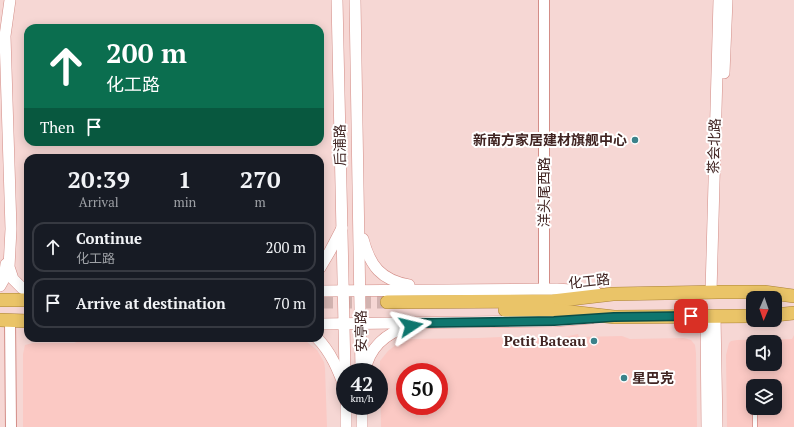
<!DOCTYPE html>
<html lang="en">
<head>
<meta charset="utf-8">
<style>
	body { margin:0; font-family:"PT Serif","Noto Sans SC",serif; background:#242831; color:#f1f3f6; height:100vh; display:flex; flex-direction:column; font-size:15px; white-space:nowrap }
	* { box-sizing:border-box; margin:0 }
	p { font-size:13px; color:#9ea1a6 }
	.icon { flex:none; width:22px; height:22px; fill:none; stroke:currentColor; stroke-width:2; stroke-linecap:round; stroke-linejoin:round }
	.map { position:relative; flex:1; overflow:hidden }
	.details { position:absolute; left:24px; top:154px; width:300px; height:188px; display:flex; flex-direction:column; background:#171b24; border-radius:12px; box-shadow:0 2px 10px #0003 }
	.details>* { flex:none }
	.banner { position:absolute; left:24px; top:24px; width:300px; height:122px; border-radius:12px; box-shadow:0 2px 10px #0003; background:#0b6e4f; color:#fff; overflow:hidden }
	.needle { width:26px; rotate:182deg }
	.buttons { position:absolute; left:746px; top:291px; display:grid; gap:8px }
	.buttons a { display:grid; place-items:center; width:36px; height:36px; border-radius:8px; background:#171b24; box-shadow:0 2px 10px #0003; font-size:20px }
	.speed { position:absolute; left:336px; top:363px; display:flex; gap:8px; font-size:20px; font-weight:700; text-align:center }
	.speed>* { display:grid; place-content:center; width:52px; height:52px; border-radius:50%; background:#171b24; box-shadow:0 2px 10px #0003; line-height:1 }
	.speed small { font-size:10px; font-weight:400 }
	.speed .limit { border:6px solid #d22; background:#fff; color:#111 }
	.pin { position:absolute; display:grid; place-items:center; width:34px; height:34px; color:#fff; margin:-17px; border-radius:8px; box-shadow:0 2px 6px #0006 }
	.me { position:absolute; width:44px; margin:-22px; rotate:80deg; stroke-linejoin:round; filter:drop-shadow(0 0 3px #0008) }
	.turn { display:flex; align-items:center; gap:14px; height:84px; padding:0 16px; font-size:18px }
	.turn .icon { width:52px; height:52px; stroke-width:2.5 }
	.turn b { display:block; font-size:28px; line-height:34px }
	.then { display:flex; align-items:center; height:38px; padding:0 16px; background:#0003; gap:8px; font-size:15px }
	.eta { display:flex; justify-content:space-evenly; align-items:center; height:68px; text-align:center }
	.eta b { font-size:24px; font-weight:600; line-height:28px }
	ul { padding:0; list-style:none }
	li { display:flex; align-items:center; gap:12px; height:50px; margin:0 8px 6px; padding:0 8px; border:2px solid #363941; border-radius:12px }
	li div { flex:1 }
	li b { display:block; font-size:15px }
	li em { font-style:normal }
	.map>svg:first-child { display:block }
	.built { fill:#fbc9c4; fill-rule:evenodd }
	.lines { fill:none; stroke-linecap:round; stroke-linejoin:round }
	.trunk-tunnel { stroke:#d2b3b0; stroke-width:13; stroke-dasharray:13 6; stroke-linecap:butt }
	.service-casing { stroke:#d38d87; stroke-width:5.5 }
	.tertiary-casing { stroke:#d38d87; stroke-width:12 }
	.secondary-casing { stroke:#d38d87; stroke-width:12 }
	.trunk-casing { stroke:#ab8237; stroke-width:14 }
	.service { stroke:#fff; stroke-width:4 }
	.tertiary { stroke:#fff; stroke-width:10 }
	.secondary { stroke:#fff; stroke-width:11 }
	.trunk { stroke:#eac468; stroke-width:13 }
	.route-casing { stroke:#0a4d48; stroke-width:10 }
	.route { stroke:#0f766e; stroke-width:7 }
	.poi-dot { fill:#3b828a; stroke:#fff; stroke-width:1.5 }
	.labels { text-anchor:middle; stroke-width:4; stroke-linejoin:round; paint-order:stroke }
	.poi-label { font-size:14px; font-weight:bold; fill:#402422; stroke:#fff; text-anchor:end }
	.street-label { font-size:14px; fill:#402422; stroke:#fff }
</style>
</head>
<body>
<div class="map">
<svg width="794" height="427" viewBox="0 0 794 427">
	<rect width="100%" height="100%" fill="#f6d7d4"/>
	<!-- built -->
	<g class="built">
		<path d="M 578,334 L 579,337 L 622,336 L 630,339 L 684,338 L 691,340 L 695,345 L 696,353 L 697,427 L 381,427 L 380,361 L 388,351 L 402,340 L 409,339 L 479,338 L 501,337 L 503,341 L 507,338 L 559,338 ZM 405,372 L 439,372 L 439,406 L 405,406 Z"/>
		<path d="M 794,335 L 794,427 L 727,427 L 726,355 L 729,343 L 731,341 L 737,340 L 792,339 ZM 753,342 L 775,342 L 775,364 L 753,364 ZM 753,386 L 775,386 L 775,408 L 753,408 Z"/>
		<path d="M 88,338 L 214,338 L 295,340 L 307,342 L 317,350 L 324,362 L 325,368 L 327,427 L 23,427 L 23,354 L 25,345 L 33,343 L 74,343 Z"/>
	</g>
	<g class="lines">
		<!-- trunk-tunnel -->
		<path class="trunk-tunnel" d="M 320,302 L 387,302"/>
		<defs>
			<path id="service" d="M 755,427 L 755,408"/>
			<g id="tertiary">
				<path d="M 544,0 L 544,289"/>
				<path d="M 10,320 L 11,427"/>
			</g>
			<g id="secondary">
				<path d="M 10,0 L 5,36 L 11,229 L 9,267 L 13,279 L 22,288 L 28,291"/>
				<path d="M 337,0 L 345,372"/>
				<path d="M 355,0 L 361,372"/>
				<path d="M 724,73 L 727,0"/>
				<path d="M 363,239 C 370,266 381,280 409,285"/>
				<path d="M 320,268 L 330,251 L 342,228"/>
				<path d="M 0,286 L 4,279 L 6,264"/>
				<path d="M 320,291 L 557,289 L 596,292"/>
				<path d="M 711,292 L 719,0"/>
				<path d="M 706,316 L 707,427"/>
				<path d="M 715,316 L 717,427"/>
				<path d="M 320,324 L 554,321 L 591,318"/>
				<path d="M 317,338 C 331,352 338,370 345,388"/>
				<path d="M 365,371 C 369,348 386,333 409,326"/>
				<path d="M 346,406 L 346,427"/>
				<path d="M 362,406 L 362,427"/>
			</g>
			<g id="trunk">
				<path d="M 0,300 L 28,300"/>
				<path d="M 387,302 L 553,301 L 613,294 L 718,292 L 764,292 L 794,296"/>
				<path d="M 505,310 L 553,310 L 614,317 L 753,316"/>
				<path d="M 775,315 L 794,313"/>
				<path d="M 0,320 L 28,321"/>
			</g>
		</defs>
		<!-- service casing -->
		<use href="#service" class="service-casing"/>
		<!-- tertiary casing -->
		<use href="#tertiary" class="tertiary-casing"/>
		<!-- secondary casing -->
		<use href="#secondary" class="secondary-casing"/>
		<!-- trunk casing -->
		<use href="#trunk" class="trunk-casing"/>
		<!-- service -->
		<use href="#service" class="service"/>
		<!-- tertiary -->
		<use href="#tertiary" class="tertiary"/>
		<!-- secondary -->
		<use href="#secondary" class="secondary"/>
		<!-- trunk -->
		<use href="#trunk" class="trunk"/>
	</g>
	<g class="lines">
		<defs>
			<path id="route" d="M 411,326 L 422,323 L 554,321 L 614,317 L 691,316"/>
		</defs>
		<!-- route casing -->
		<use href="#route" class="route-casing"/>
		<!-- route -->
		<use href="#route" class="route"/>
	</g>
	<!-- markers -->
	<g class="poi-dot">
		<circle cx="635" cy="140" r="4"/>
		<circle cx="594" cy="341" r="4"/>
		<circle cx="624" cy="378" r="4"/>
	</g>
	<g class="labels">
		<!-- poi labels -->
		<g class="poi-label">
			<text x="627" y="145">新南方家居建材旗舰中心</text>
			<text x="586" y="346">Petit Bateau</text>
			<text x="632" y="383" text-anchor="start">星巴克</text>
		</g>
		<!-- street labels -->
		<g class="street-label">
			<text transform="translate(340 145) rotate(-91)" y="5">后浦路</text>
			<text transform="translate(714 146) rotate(-88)" y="5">茶会北路</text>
			<text transform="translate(544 192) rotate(-90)" y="5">洋头尾西路</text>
			<text transform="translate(589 281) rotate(-6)" y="5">化工路</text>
			<text transform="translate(361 331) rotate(-91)" y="5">安亭路</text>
		</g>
	</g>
</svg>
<div class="buttons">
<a><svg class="needle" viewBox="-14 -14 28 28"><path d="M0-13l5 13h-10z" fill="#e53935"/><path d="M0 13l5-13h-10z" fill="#9ea1a6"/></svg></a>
<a><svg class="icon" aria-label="sound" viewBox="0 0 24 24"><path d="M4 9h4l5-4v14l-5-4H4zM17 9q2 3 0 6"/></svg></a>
<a><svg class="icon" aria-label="layers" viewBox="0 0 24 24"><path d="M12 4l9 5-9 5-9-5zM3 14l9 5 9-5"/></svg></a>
</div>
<div class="speed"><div>42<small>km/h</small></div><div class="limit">50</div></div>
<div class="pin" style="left:691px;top:316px;background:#d93025"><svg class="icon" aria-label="arrive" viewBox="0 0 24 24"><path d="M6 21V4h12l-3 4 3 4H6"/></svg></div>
<svg class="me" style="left:411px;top:326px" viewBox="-20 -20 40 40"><path d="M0-17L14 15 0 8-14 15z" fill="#0f766e" stroke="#fff" stroke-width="4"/></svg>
<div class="banner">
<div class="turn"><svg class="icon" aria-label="ahead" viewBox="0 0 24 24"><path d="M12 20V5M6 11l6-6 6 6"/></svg><div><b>200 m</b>化工路</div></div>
<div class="then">Then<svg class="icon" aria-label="arrive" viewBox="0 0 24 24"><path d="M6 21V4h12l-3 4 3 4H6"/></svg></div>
</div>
<section class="details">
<div class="eta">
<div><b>20:39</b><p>Arrival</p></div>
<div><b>1</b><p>min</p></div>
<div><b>270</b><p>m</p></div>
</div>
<ul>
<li><svg class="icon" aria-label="ahead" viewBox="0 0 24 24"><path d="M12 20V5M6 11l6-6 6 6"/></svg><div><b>Continue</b><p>化工路</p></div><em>200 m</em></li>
<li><svg class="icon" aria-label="arrive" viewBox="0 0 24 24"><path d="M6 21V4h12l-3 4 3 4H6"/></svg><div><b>Arrive at destination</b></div><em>70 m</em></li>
</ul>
</section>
</div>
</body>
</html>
